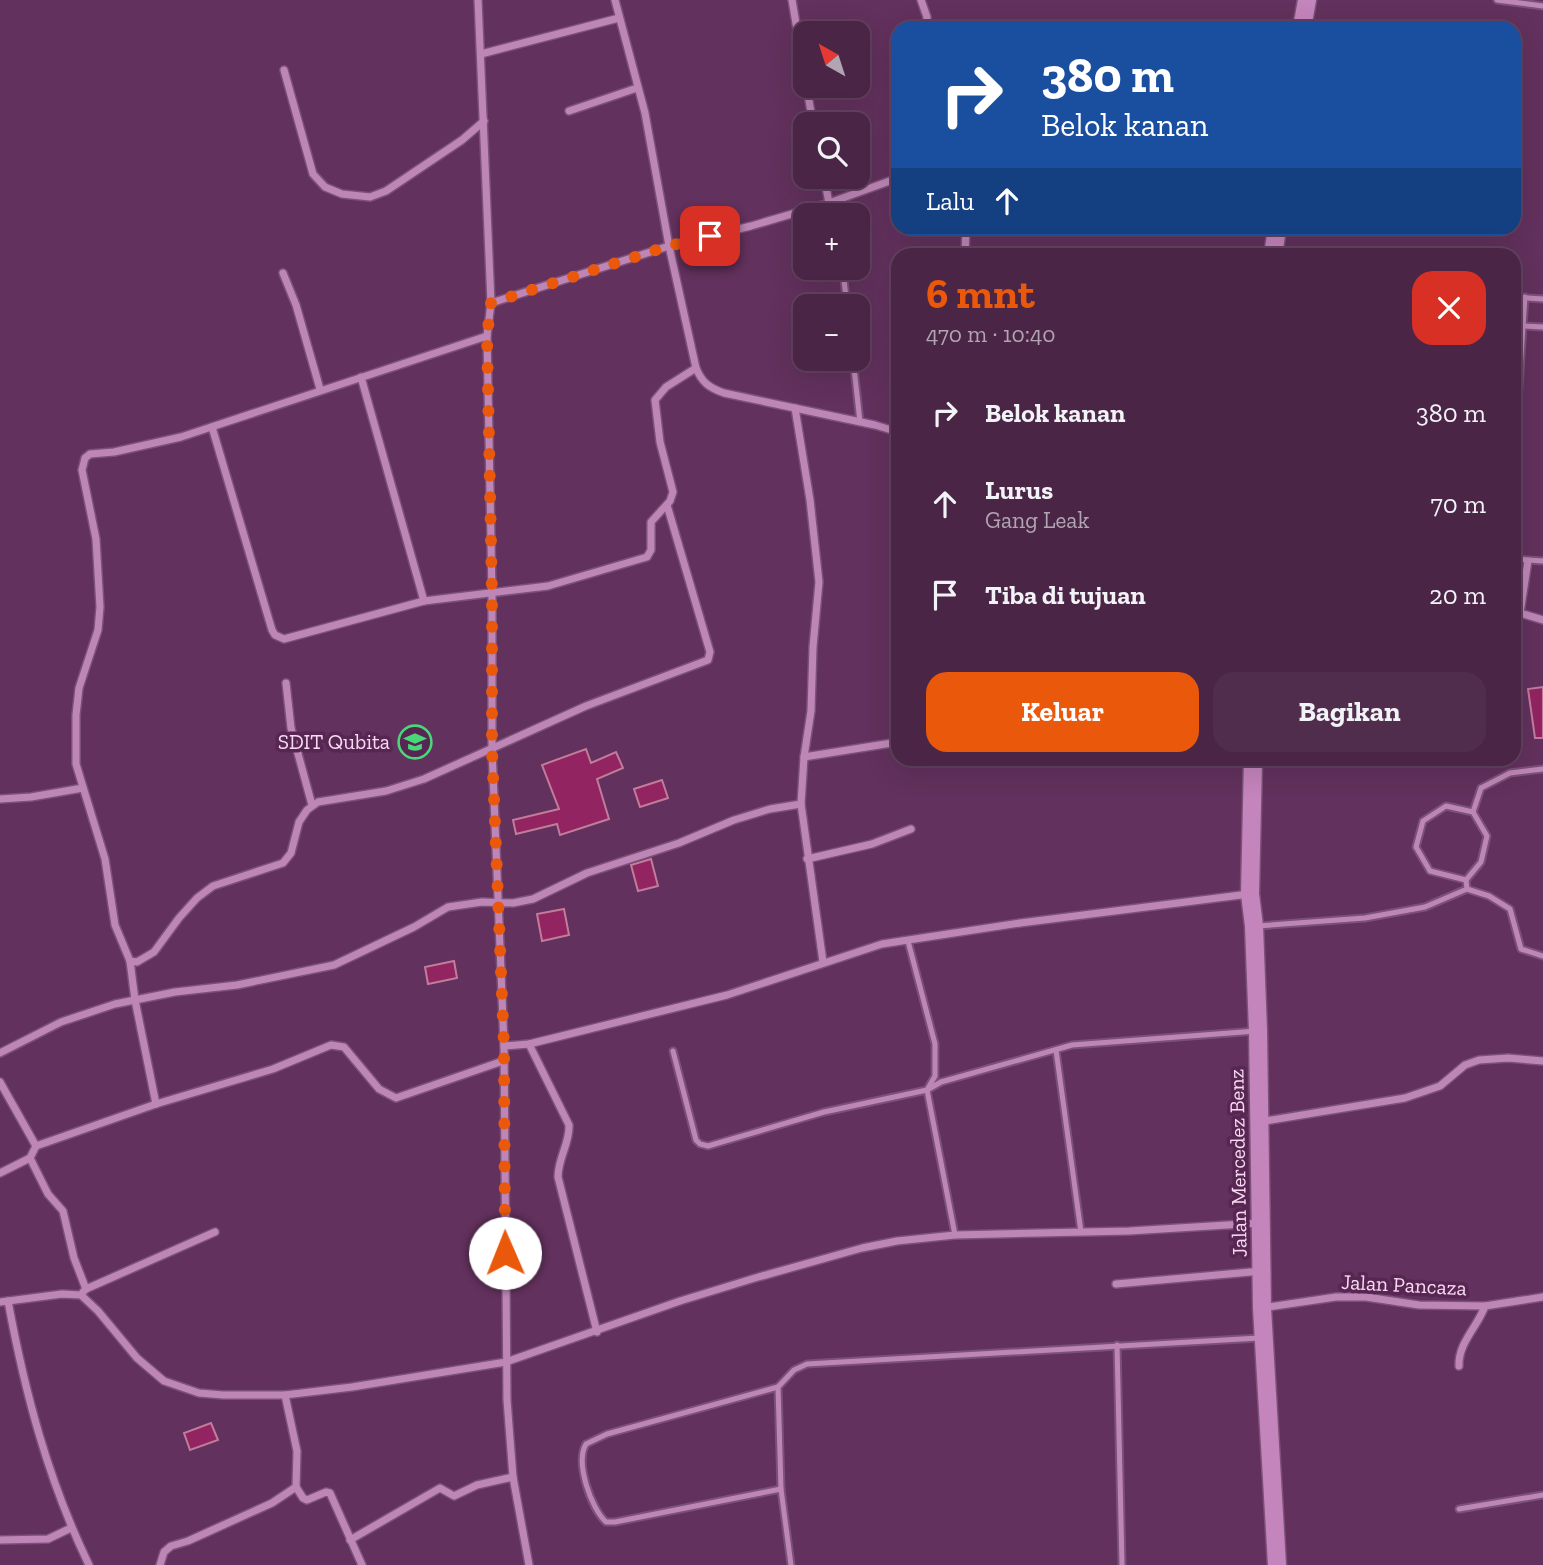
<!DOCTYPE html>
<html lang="id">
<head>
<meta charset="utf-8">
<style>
	body { margin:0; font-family:"Zilla Slab",serif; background:#512d4d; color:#f1f3f6; height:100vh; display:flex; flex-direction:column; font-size:26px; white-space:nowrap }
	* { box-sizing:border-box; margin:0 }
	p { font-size:23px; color:#b2a5b3 }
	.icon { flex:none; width:38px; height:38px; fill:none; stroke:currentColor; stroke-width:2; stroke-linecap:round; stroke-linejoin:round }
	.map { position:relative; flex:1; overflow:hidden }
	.details { position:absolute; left:891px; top:248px; width:630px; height:518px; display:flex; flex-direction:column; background:#4a2546; border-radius:21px; box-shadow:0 7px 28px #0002,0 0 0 2px #61425f }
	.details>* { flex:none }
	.banner { position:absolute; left:891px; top:21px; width:630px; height:214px; border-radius:21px; box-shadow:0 7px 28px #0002,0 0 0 2px #61425f; background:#1a4fa0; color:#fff; overflow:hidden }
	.needle { width:46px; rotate:321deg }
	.controls { position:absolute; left:793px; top:21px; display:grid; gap:14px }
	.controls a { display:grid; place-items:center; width:77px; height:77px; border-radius:14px; background:#4a2546; box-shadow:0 7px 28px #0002,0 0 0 2px #61425f; font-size:35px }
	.pin { position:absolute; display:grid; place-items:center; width:60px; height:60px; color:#fff; margin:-30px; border-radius:14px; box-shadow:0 4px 10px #0006 }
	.me { position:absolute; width:77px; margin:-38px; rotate:359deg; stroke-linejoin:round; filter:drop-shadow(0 0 5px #0008) }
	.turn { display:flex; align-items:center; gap:24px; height:147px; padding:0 35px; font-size:32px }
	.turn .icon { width:91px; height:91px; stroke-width:2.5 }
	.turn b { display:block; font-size:49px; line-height:60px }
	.then { display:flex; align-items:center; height:66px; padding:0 35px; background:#0003; gap:14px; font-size:26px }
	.round { display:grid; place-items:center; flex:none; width:74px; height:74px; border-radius:21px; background:#512d4d }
	.headline { display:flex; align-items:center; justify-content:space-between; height:119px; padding:0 35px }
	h1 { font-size:42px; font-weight:700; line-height:52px; color:#ea580c }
	.cta { display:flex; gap:14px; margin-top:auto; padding:14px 35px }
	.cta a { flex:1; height:80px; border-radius:21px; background:#ea580c; color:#fff; font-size:28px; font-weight:700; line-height:80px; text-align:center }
	.cta a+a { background:#512d4d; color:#f1f3f6 }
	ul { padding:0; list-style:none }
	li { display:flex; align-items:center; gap:21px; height:91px; padding:0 35px }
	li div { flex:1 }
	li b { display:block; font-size:26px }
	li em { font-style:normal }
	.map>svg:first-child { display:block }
	.building { fill:#922461; stroke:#c17c9c; stroke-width:2 }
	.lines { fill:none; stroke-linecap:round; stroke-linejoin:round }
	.lane-casing { stroke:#7b5177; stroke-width:9 }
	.street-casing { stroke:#7b5177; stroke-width:10 }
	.primary-casing { stroke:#7b5177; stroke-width:21 }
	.lane { stroke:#be86b7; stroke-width:5 }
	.street { stroke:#be86b7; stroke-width:7 }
	.primary { stroke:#c484bc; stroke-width:18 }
	.route { stroke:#ea580c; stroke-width:12; stroke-dasharray:0 21.6 }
	.labels { text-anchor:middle; stroke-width:7; stroke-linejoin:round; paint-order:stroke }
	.poi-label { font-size:21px; fill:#f8daf3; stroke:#572652; text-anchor:end }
	.street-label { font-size:21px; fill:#f8daf3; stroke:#572652 }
</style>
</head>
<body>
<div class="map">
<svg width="1543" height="1565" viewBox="0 0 1543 1565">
	<rect width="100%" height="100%" fill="#62315d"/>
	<!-- building -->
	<g class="building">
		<path d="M 1543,687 L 1543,738 L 1535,738 L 1528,689 Z"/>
		<path d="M 586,749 L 591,763 L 616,752 L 623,768 L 597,779 L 609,819 L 560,835 L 557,824 L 516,834 L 513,820 L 559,809 L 542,765 Z"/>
		<path d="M 662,780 L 668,798 L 640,807 L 634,789 Z"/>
		<path d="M 651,859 L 658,886 L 638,891 L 631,865 Z"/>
		<path d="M 564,909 L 569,935 L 542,941 L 537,914 Z"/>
		<path d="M 454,961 L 457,978 L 428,984 L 425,967 Z"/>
		<path d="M 211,1423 L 218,1440 L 190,1450 L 184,1433 Z"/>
	</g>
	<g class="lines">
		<defs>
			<g id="lane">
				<path d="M 1497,0 L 1543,6"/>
				<path d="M 843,271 L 847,306"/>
				<path d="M 1514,297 L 1543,299"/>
				<path d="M 1522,326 L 1543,327"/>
				<path d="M 853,359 L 860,422"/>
				<path d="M 1514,459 L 1525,297"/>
				<path d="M 1514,559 L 1543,561"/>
				<path d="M 1446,806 L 1473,812 L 1487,836 L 1481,862 L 1466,880 L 1430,871 L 1416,847 L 1423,821 Z"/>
				<path d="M 1473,812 L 1481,788 L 1510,773 L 1543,769"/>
				<path d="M 1467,889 L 1489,896 L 1510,909 L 1521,949 L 1543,956"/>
				<path d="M 1257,926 L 1365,918 L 1425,907 L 1467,889 L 1466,880"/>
				<path d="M 908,941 L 935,1044 L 935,1076 L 927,1090 L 955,1235"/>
				<path d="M 1056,1050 L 1081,1232"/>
				<path d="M 673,1051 L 696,1140 L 700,1144 L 708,1146 L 824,1112 L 927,1090 L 941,1082 L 1072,1045 L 1256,1031"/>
				<path d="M 1117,1345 L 1122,1565"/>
				<path d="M 778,1387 L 607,1434 L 586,1444 C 575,1463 591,1508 606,1522 L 615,1522 L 781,1489 L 791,1565"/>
				<path d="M 781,1489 L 778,1387 L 794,1370 L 807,1364 L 1259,1338"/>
				<path d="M 1459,1509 L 1543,1495"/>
			</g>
			<g id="street">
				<path d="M 478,0 L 491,303 L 487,336 L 492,593 L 492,749 L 504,1046 L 507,1400 L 513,1477 L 529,1565"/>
				<path d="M 615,0 L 645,113 L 669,246 L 696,368 C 702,383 710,388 724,393 L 875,425 L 898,432"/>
				<path d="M 792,0 L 813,124"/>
				<path d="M 921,0 L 927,17 L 926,28"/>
				<path d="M 481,54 L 619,18"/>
				<path d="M 284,70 L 313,174 L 325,187 L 342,194 L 370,197 L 386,191 L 462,140 L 484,121"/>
				<path d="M 569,111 L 637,88"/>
				<path d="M 824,177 L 829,203"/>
				<path d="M 965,256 L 966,228"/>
				<path d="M 283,273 L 296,305 L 320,389"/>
				<path d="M 491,303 L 669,246 L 751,226 L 829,203 L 898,178"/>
				<path d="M 487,336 L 181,437 L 114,452 L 90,454 L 85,458 L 82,470 L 96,539 L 100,607 L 98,630 L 79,688 L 76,715 L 76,764 L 105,859 L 115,925 L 130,961 L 137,962 L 154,952 L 179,918 L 197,898 L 213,886 L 283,863 L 291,853 L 299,822 L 307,810 L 318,802 L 386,791 L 424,779 L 586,706 L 708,660 L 710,652 L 667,505"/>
				<path d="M 361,377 L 424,601"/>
				<path d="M 795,408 L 810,500 L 819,582 L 813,647 L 811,711 L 804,757 L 801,804 L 823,962"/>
				<path d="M 212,427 L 272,630 L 275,635 L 284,639 L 424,601 L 548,586 L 647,557 L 651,550 L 651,522 L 670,501 L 673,492 L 660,442 L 655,400 L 666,387 L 696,368"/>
				<path d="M 1528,561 L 1520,613 L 1543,620"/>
				<path d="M 286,683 L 291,728 L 312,805"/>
				<path d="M 804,757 L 898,742"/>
				<path d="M 0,799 L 31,797 L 83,788"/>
				<path d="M 807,859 L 872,844 L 911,829"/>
				<path d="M 130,961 L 135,1000 L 156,1104"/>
				<path d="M 529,1044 L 569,1125 C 570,1143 558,1158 558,1177 L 597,1332"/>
				<path d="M 504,1046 L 529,1044 L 727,995 L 882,944 L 1020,923 L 1249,894"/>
				<path d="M 0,1053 L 61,1022 L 115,1004 L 175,992 L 237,985 L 334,965 L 414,927 L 448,907 L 482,902 L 513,903 L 533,899 L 587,873 L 679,843 L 734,820 L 770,809 L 801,804"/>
				<path d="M 0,1082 L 36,1146 L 30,1158 L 48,1194 L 63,1211 L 74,1258 L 86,1289"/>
				<path d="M 1259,1122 L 1405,1098 L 1440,1086 L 1465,1065 L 1479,1060 L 1508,1058 L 1543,1061"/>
				<path d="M 36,1146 L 156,1104 L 273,1069 L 331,1045 L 344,1047 L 379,1089 L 396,1098 L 503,1061"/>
				<path d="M 0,1173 L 30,1158"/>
				<path d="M 1116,1284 L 1262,1271"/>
				<path d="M 83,1292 L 86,1289 L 215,1232"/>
				<path d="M 8,1301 C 25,1393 48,1480 89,1565"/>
				<path d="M 0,1302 L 62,1294 L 81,1295 L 98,1311 L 137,1358 L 164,1381 L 199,1393 L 223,1395 L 285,1395 L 352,1387 L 506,1362 L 680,1301 L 755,1278 L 862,1248 L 897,1241 L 955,1235 L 1129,1231 L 1260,1223"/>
				<path d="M 1262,1308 L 1336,1297 L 1366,1297 L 1419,1305 L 1485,1306 L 1543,1297"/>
				<path d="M 1459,1366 C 1458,1343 1477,1328 1485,1306"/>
				<path d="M 296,1487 L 303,1498 L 307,1500 L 326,1492 L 330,1493 L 362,1565"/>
				<path d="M 0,1540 L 48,1539 L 71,1528"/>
				<path d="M 350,1540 L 440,1488 L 454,1496 L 477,1485 L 513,1477"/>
				<path d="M 160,1565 L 164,1552 L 171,1546 L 188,1541 L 272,1503 L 296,1487 L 297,1451 L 285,1395"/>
			</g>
			<g id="primary">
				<path d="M 1302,28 L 1307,0"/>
				<path d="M 1273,256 L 1277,228"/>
				<path d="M 1253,760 L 1250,894 L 1254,926 L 1258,1031 L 1262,1308 L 1277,1565"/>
			</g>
		</defs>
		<!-- lane casing -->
		<use href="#lane" class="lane-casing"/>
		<!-- street casing -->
		<use href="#street" class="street-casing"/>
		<!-- primary casing -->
		<use href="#primary" class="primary-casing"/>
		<!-- lane -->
		<use href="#lane" class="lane"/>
		<!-- street -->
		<use href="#street" class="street"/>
		<!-- primary -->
		<use href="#primary" class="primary"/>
	</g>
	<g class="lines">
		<!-- route -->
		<path class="route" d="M 505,1253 L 504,1046 L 492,749 L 492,593 L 487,336 L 491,303 L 669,246 L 710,236"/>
	</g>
	<!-- icons -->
	<defs>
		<symbol id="school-ring" viewBox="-11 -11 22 22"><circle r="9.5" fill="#572652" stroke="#48d779" stroke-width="1.5"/><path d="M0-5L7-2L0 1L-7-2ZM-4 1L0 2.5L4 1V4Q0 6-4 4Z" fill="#48d779"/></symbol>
	</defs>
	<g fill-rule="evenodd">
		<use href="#school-ring" x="396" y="723" width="38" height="38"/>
	</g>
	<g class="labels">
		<!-- poi labels -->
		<g class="poi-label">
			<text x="390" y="749">SDIT Qubita</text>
		</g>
		<!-- street labels -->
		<g class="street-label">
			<text transform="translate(1238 1163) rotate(-91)" y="7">Jalan Mercedez Benz</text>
			<text transform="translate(1404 1285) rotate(3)" y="7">Jalan Pancaza</text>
		</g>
	</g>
</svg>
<div class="controls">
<a><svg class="needle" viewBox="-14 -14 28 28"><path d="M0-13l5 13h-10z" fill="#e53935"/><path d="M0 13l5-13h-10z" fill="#b2a5b3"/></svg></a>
<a><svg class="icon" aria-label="search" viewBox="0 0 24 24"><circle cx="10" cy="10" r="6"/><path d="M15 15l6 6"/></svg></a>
<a>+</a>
<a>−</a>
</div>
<div class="pin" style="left:710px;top:236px;background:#d93025"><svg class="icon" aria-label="arrive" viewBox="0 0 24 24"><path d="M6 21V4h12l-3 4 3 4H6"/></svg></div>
<svg class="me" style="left:505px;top:1253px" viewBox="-20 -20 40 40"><circle r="19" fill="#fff"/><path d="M0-13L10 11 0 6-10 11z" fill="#ea580c"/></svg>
<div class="banner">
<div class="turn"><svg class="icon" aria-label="right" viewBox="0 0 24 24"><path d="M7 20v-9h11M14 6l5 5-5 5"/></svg><div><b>380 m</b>Belok kanan</div></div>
<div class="then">Lalu<svg class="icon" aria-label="ahead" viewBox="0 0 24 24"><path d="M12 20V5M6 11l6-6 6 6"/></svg></div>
</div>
<section class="details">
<div class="headline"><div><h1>6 mnt</h1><p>470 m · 10:40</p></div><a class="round" style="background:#d93025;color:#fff"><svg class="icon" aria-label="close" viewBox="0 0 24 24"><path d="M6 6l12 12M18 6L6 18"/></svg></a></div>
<ul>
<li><svg class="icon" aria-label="right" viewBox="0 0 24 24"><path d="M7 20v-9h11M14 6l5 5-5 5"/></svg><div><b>Belok kanan</b></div><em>380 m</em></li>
<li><svg class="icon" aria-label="ahead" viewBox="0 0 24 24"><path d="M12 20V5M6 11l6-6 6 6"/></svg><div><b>Lurus</b><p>Gang Leak</p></div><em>70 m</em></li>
<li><svg class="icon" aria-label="arrive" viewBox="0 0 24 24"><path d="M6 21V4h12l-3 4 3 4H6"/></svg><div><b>Tiba di tujuan</b></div><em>20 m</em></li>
</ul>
<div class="cta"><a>Keluar</a><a>Bagikan</a></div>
</section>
</div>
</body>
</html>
